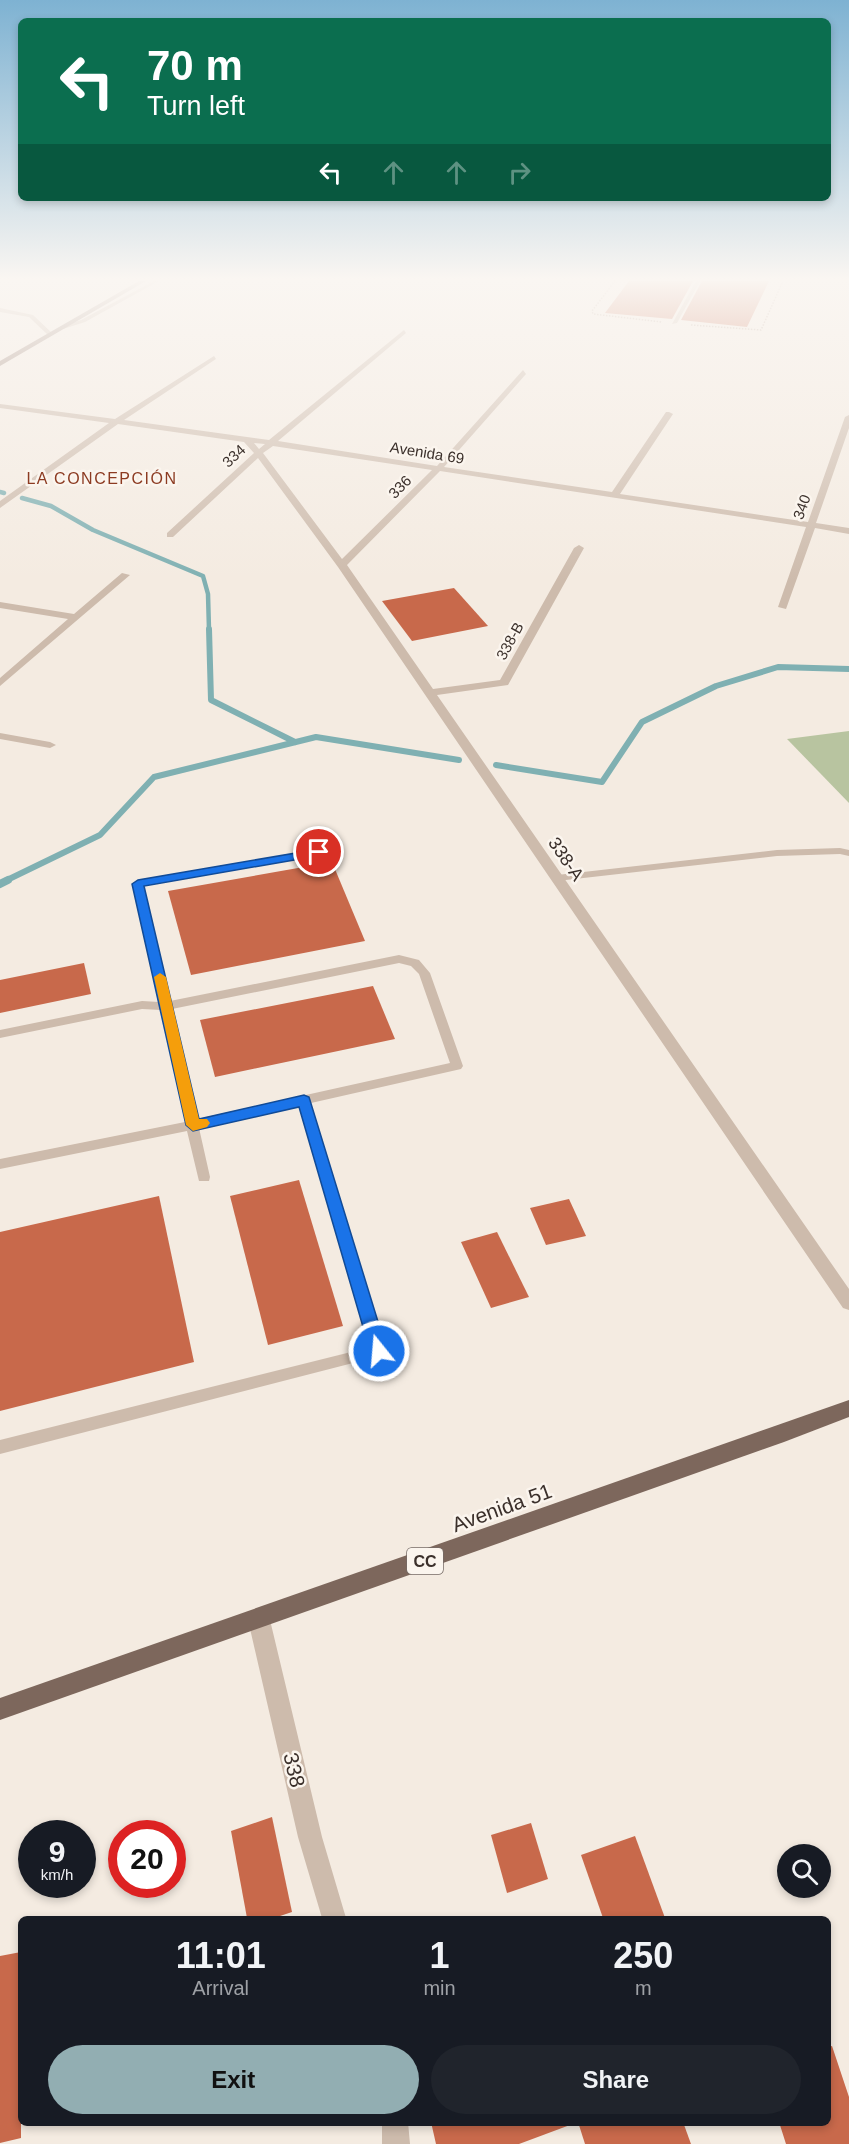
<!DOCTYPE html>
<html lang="en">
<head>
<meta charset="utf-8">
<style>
	body { margin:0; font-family:Helvetica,sans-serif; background:#20242c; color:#f1f3f6; height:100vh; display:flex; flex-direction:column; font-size:22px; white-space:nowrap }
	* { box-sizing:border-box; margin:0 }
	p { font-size:20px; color:#9ea1a6 }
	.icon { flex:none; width:33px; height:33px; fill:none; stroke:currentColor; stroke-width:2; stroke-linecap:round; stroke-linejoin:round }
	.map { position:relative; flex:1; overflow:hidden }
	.side { position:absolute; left:18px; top:1916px; width:813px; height:210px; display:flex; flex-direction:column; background:#171b24; border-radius:9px; box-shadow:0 3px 9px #0003 }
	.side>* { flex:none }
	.hud { position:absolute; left:18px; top:18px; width:813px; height:183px; border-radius:9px; box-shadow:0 3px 9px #0003; background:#0b6e4f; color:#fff; overflow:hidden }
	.fabs { position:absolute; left:777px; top:1844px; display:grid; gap:12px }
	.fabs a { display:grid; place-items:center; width:54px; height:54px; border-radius:50%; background:#171b24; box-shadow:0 3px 9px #0003; font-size:30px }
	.speed { position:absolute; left:18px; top:1820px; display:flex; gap:12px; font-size:30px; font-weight:700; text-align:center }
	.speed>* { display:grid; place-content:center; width:78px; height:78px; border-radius:50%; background:#171b24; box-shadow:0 3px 9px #0003; line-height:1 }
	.speed small { font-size:15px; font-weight:400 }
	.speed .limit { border:9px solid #d22; background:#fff; color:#111 }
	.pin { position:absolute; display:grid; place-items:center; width:51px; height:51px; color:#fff; margin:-26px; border:3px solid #fff; border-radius:50%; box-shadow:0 2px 6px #0007 }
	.me { position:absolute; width:66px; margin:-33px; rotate:343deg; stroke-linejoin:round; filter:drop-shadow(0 0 4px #0008) }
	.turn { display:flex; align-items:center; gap:21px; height:126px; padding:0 30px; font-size:27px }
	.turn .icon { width:78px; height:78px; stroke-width:2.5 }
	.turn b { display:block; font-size:42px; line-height:51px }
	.lanes { display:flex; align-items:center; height:57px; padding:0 30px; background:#0003; justify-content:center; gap:30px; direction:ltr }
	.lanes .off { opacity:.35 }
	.eta { display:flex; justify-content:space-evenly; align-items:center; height:102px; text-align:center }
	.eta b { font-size:36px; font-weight:700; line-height:42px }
	.action { display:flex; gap:12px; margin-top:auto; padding:12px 30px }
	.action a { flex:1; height:69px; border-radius:36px; background:#92aeb2; color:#111; font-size:24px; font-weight:700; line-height:69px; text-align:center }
	.action a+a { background:#20242c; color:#f1f3f6 }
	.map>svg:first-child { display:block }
	.green { fill:#b8c4a0 }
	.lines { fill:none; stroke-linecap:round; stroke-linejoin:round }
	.stream-far2 { stroke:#7fb0b2; stroke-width:4.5 }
	.stream-far1 { stroke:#7fb0b2; stroke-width:6 }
	.stream { stroke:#7fb0b2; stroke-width:8 }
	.building { fill:#c8694b }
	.path { stroke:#b9a596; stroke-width:1.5; stroke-dasharray:1.5 1.5; stroke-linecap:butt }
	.lane { fill:#cdbbac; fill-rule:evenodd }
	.street { fill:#cdbbac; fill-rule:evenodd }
	.secondary { fill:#a18a7d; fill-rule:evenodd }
	.primary { fill:#7d675c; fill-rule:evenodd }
	.route { fill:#1a73e8; stroke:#114b97; stroke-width:1.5 }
	.slow { fill:#f59e0b }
	.labels { text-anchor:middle; stroke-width:5; stroke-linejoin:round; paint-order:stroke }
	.far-street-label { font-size:15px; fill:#3b302b; stroke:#fbf5ee }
	.far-neighbourhood-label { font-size:16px; letter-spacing:1.5px; fill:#8c3b22; stroke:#fbf5ee }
	.shield { fill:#fbf5ee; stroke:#756b66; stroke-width:1.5 }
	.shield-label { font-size:16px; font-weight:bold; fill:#3b302b }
	.street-label { font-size:18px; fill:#3b302b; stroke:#fbf5ee }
	.near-street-label { font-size:21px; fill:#3b302b; stroke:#fbf5ee }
</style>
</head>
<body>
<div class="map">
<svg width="849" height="2144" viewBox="0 0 849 2144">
	<rect width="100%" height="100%" fill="#f4ebe1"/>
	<!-- green -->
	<path class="green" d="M 849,731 L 849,803 L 787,739 Z"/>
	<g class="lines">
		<!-- stream-far2 -->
		<g class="stream-far2">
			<path d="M 0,492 L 4,493"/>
			<path d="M 22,498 L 51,506 L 93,530 L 203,576 L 208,594 L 209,630"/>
		</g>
		<!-- stream-far1 -->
		<g class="stream-far1">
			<path d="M 209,629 L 211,700 L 295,742"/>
			<path d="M 496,765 L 602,782 L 642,722 L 716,686 L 778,667 L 849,669"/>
			<path d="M 5,881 L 100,835 L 154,777 L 316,737 L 459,760"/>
		</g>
		<!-- stream -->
		<path class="stream" d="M 0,884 L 8,880"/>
	</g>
	<!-- building -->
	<g class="building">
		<path d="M 629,281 L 693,281 L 672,319 L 605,313 Z"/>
		<path d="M 702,281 L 769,281 L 747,327 L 681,320 Z"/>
		<path d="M 454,588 L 488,626 L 412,641 L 382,601 Z"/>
		<path d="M 332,862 L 365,941 L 191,975 L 168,891 Z"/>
		<path d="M 84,963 L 91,994 L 0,1013 L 0,980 Z"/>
		<path d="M 373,986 L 395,1039 L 215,1077 L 200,1020 Z"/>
		<path d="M 299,1180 L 343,1326 L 268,1345 L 230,1196 Z"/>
		<path d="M 159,1196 L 194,1362 L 0,1411 L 0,1232 Z"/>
		<path d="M 569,1199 L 586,1236 L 546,1245 L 530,1208 Z"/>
		<path d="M 497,1232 L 529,1297 L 491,1308 L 461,1242 Z"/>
		<path d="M 272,1817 L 292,1912 L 274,1918 L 247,1918 L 231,1831 Z"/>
		<path d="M 531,1823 L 548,1879 L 507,1893 L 491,1835 Z"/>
		<path d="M 635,1836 L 665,1918 L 603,1918 L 581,1855 Z"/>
		<path d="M 21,1952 L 21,2138 L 0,2143 L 0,1956 Z"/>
		<path d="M 832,2046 L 849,2097 L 849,2144 L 786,2144 L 779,2122 L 828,2122 L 828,2047 Z"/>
		<path d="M 431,2122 L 570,2122 L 570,2125 L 519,2144 L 436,2144 Z"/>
		<path d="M 578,2122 L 683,2122 L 691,2144 L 585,2144 Z"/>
	</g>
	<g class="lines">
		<!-- path -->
		<g class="path">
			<path d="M 615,281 L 592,311 L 593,314 L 662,322"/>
			<path d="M 691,325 L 761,330 L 783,281"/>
		</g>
		<!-- lane -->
		<g class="lane">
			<path d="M 154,281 L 159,281 L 85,322 L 63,329 L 60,327 L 81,320 Z"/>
			<path d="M 696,281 L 700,281 L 677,323 L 672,324 Z"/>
			<path d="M 0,308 L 33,315 L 53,334 L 48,335 L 29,317 L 0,312 Z"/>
			<path d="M 840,848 L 849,850 L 849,856 L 840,854 L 777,856 L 557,881 L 552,878 L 557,875 L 777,850 Z"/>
			<path d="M 319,849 L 323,850 L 323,854 L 144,886 L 170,1001 L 399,955 L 419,960 L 430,973 L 463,1066 L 461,1069 L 311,1103 L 386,1351 L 384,1355 L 0,1454 L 0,1440 L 371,1347 L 300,1106 L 199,1128 L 210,1177 L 209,1181 L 199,1181 L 198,1177 L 187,1131 L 0,1169 L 0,1159 L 185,1122 L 161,1010 L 142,1009 L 0,1038 L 0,1030 L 142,1001 L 159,1002 L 133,884 L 134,882 ZM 399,963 L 411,966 L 419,974 L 450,1063 L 197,1119 L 172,1009 Z"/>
		</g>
		<!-- street -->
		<g class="street">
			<path d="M 404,330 L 406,333 L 278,441 L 437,466 L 523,370 L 526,374 L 444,467 L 612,492 L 666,412 L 669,412 L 673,414 L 620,494 L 808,522 L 845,417 L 849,415 L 849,428 L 816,523 L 849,528 L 849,534 L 815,528 L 786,609 L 778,607 L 806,527 L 440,471 L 347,565 L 433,689 L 500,680 L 574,548 L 579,545 L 584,548 L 508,685 L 437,695 L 849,1289 L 849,1310 L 843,1308 L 338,567 L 258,458 L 173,537 L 167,537 L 167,533 L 254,453 L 244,442 L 118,424 L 0,508 L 0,501 L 109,423 L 0,408 L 0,404 L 115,419 L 214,356 L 216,359 L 124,420 L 269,440 ZM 254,443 L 265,444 L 259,449 ZM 273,446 L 432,470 L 342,559 L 263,453 Z"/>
			<path d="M 122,573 L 130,575 L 0,686 L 0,678 L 68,619 L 0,608 L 0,602 L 74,614 Z"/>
			<path d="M 0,733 L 50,742 L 56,745 L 50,748 L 0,739 Z"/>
			<path d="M 259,1609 L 266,1613 L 270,1620 L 322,1837 L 346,1918 L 322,1918 L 298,1837 L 248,1620 L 252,1613 Z"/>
			<path d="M 382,2122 L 408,2122 L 410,2144 L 382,2144 Z"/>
		</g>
		<!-- secondary -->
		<path class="secondary" d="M 139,281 L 146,281 L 0,366 L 0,361 Z"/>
		<!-- primary -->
		<path class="primary" d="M 849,1400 L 849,1417 L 784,1442 L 0,1720 L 0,1698 Z"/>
	</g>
	<!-- sky -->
	<linearGradient id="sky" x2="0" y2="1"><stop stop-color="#7eb2d2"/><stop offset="0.48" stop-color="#faf6f2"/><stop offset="1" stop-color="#faf6f2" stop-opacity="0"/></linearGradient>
	<rect width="849" height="581" fill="url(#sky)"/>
	<!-- route -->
	<path class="route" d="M 319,849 L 325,852 L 323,855 L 144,886 L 199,1119 L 304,1095 L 309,1097 L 387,1351 L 384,1356 L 379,1358 L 373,1356 L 370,1351 L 299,1107 L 193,1131 L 186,1125 L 132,884 L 138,880 Z"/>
	<!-- slow -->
	<path class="slow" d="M 160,973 L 166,977 L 199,1119 L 207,1119 L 210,1123 L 207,1127 L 193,1131 L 186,1125 L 154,977 Z"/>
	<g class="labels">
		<!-- far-street labels -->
		<g class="far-street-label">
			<text transform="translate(427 453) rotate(9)" y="5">Avenida 69</text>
			<text transform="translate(234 456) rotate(-43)" y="5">334</text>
			<text transform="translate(400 487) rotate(-45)" y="5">336</text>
			<text transform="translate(802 507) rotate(-70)" y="5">340</text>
			<text transform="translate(510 641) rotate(-61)" y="5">338-B</text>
		</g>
		<!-- far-neighbourhood labels -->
		<g class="far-neighbourhood-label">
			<text x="102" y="484">LA CONCEPCIÓN</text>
		</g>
		<!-- shield labels -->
		<rect class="shield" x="407" y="1548" width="36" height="26" rx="4.5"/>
		<g class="shield-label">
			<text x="425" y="1567">CC</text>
		</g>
		<!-- street labels -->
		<g class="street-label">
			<text transform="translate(566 859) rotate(56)" y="6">338-A</text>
		</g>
		<!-- near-street labels -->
		<g class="near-street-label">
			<text transform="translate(502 1508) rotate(-20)" y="7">Avenida 51</text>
			<text transform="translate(294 1770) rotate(77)" y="7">338</text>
		</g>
	</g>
</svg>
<div class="fabs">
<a><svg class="icon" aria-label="search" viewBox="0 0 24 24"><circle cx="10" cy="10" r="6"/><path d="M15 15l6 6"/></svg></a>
</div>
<div class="speed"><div>9<small>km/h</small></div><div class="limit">20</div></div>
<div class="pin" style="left:319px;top:852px;background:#d93025"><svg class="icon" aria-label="arrive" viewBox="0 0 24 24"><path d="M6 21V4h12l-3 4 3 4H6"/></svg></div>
<svg class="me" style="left:379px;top:1351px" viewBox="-20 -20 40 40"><circle r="17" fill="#1a73e8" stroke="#fff" stroke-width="3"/><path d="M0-11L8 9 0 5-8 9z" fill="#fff"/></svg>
<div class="hud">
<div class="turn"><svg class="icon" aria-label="left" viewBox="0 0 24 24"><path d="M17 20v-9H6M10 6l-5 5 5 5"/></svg><div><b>70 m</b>Turn left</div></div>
<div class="lanes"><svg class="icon" aria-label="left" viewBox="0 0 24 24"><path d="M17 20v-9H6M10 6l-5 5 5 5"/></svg><svg class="icon off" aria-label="ahead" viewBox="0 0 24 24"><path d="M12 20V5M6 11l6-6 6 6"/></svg><svg class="icon off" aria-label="ahead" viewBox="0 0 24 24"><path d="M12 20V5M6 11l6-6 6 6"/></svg><svg class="icon off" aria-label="right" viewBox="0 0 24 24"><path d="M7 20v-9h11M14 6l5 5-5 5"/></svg></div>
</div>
<section class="side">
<div class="eta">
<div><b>11:01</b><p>Arrival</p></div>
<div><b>1</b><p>min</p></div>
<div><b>250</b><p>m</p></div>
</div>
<div class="action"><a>Exit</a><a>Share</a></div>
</section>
</div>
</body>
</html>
